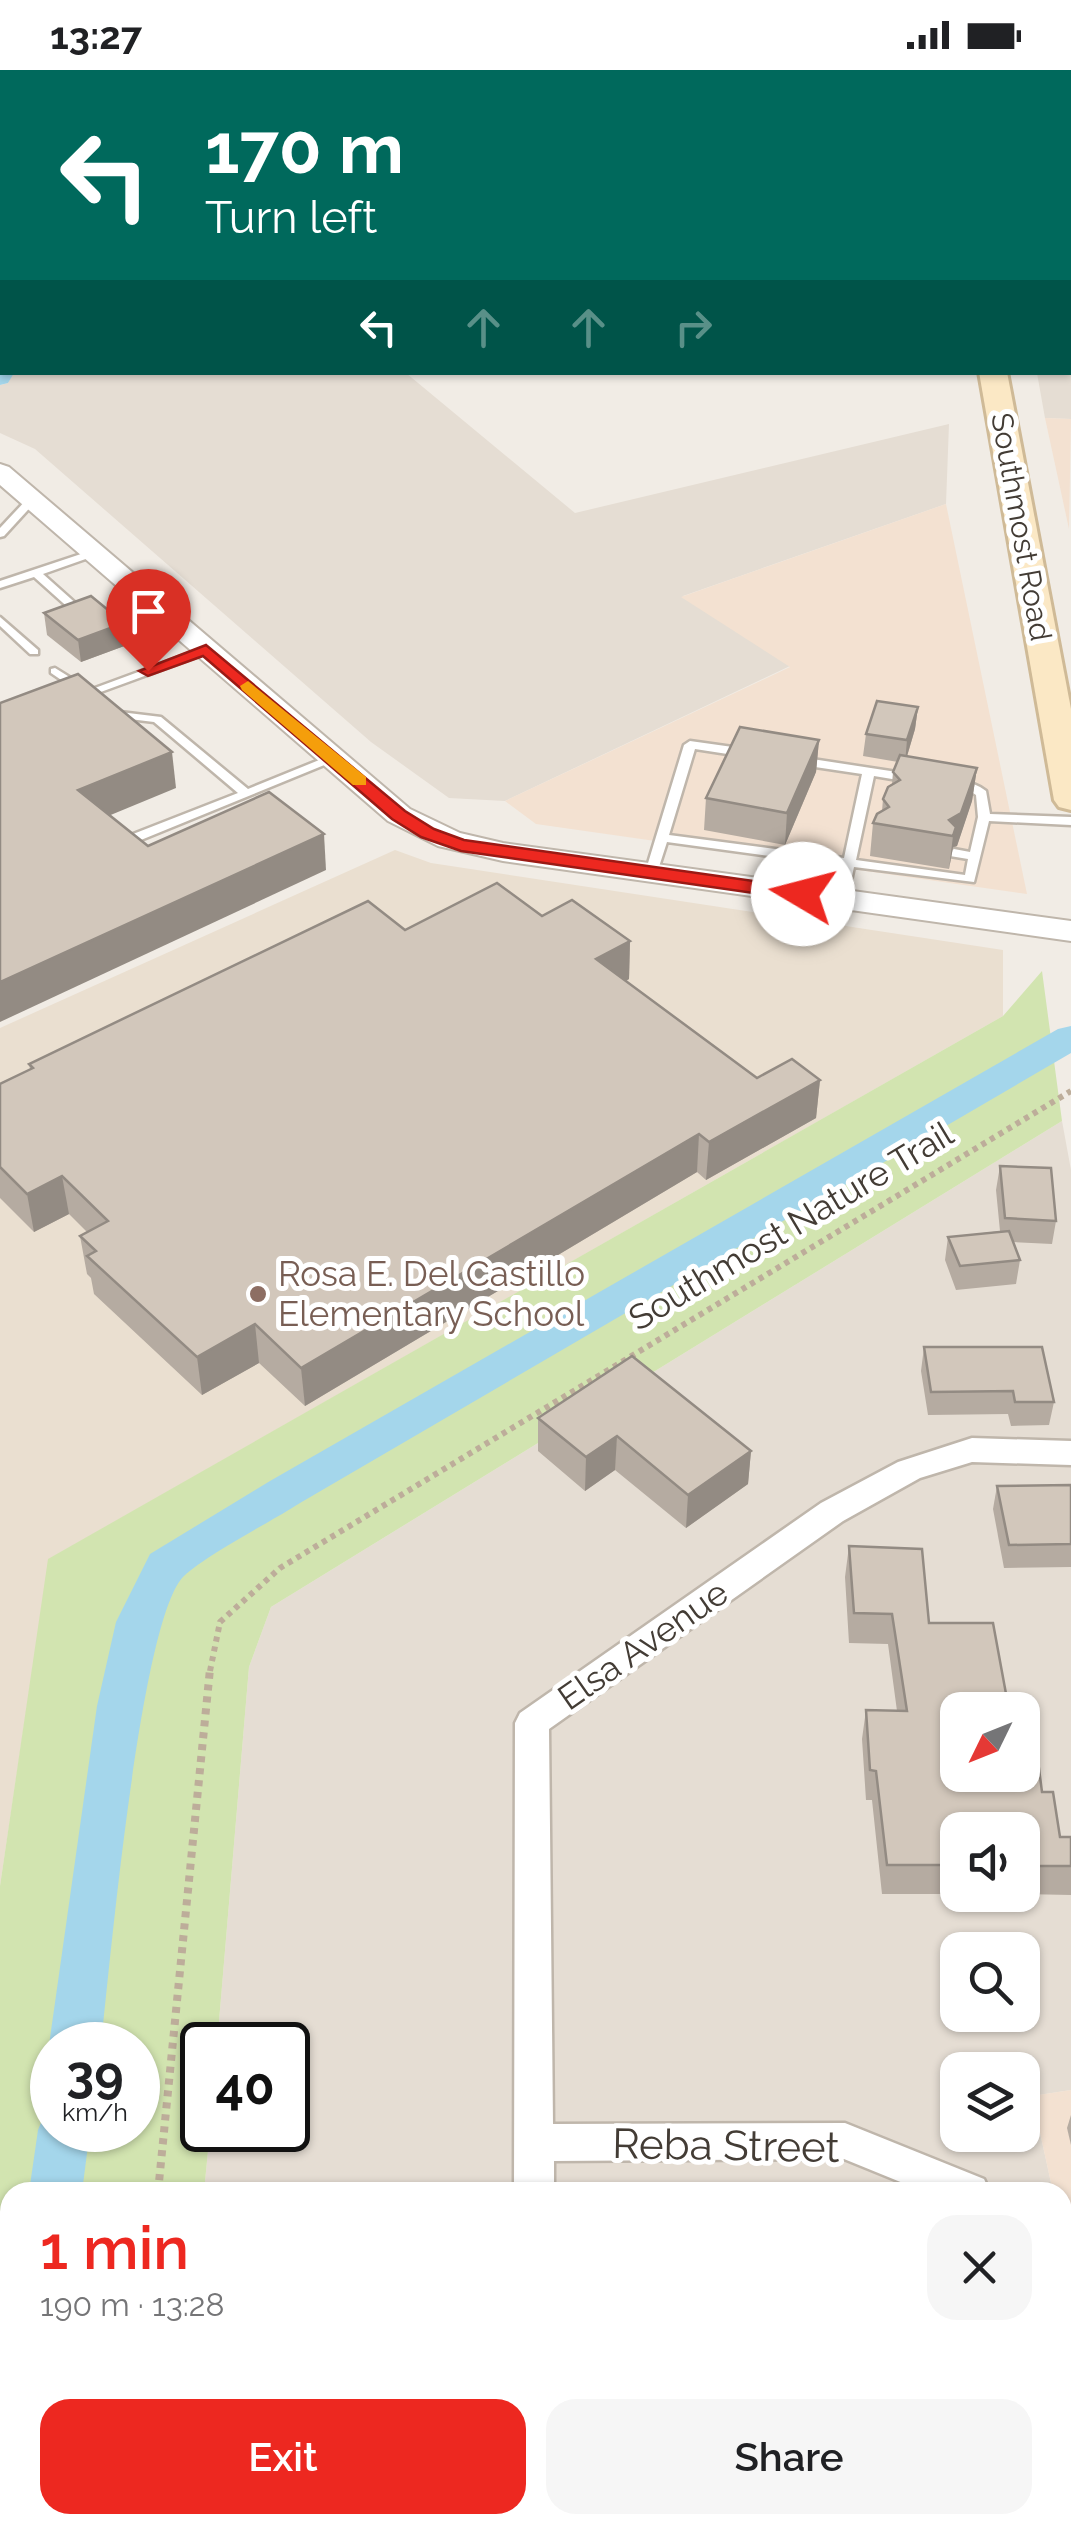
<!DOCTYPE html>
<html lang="en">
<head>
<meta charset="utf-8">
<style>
	body { margin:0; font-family:Raleway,sans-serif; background:#f6f6f6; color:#202124; height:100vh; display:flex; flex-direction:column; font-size:38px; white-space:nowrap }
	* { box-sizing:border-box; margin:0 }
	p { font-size:32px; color:#757577 }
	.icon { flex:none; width:55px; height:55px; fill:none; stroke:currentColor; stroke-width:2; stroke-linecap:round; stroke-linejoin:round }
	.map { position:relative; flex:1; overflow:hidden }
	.panel { position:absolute; left:0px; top:2112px; width:1072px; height:352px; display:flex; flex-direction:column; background:#fff; border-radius:30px 30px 0 0; box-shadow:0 2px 8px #0004 }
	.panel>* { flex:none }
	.banner { position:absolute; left:0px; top:0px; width:1072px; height:305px; box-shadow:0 2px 8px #0004; background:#00695c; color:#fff; overflow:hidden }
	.needle { width:65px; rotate:227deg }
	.fabs { position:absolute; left:940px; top:1622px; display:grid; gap:20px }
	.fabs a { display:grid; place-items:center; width:100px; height:100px; border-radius:20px; background:#fff; box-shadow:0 2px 8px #0004; font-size:50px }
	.speed { position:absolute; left:30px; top:1952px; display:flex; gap:20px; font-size:50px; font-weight:700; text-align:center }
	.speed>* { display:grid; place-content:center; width:130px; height:130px; border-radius:50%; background:#fff; box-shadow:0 2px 8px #0004; line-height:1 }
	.speed small { font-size:25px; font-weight:400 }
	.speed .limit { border:5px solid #111; border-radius:15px; background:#fff; color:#111 }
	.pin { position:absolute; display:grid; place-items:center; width:85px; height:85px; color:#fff; margin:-102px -42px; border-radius:50% 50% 50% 0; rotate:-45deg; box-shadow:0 0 10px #0007 }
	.pin .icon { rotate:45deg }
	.me { position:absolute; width:110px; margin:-55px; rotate:278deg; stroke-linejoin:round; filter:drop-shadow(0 0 8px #0008) }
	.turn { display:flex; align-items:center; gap:35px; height:210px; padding:0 40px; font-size:45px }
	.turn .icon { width:130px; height:130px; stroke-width:2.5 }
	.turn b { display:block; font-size:70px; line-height:85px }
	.lanes { display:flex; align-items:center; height:95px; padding:0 40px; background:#0003; justify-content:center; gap:50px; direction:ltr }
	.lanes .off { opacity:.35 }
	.round { display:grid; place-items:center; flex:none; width:105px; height:105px; border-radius:30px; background:#f6f6f6 }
	.head { display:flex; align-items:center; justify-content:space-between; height:170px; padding:0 40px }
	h1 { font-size:60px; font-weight:600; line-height:75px; color:#ed2820 }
	.cta { display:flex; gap:20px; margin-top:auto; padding:20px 40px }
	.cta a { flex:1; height:115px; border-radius:30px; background:#ed2820; color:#fff; font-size:40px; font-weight:600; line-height:115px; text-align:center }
	.cta a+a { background:#f6f6f6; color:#202124 }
	.status { display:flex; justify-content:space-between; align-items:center; height:70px; padding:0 50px; background:#fff; direction:ltr }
	.status svg { height:28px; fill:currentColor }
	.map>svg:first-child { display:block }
	.residential { fill:#e5ddd3; fill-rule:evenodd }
	.commercial { fill:#f3e1d1 }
	.education { fill:#eadfd0 }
	.green { fill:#d2e4b0; fill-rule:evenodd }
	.water { fill:#a4d6eb }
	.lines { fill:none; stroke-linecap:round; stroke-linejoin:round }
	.canal { fill:#a4d6eb; fill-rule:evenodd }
	.service-casing { stroke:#bfb6ab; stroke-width:5 }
	.minor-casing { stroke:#bfb6ab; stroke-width:5 }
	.tertiary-casing { stroke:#bfb6ab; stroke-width:4 }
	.secondary-casing { stroke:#cfba97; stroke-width:6 }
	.path-far1 { stroke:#bdad9a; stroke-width:6; stroke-dasharray:5 5; stroke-linecap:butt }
	.path { stroke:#bdad9a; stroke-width:8; stroke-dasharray:6 6; stroke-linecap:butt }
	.service { fill:#fff; fill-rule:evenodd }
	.minor { fill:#fff; fill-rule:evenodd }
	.tertiary { fill:#fff; fill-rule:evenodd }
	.secondary { fill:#fbe8c5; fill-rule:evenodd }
	.wall { fill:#b5aba1 }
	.shaded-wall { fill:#938b83 }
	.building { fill:#d2c7bb; stroke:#938b83; stroke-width:2.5 }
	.route { fill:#ed2820; stroke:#9a1a15; stroke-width:2.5 }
	.slow { fill:#f59e0b }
	.education-dot { fill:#8d6e63; stroke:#fff; stroke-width:4 }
	.labels { text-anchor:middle; stroke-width:10; stroke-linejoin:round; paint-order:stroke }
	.far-street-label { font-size:30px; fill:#433c35; stroke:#fff }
	.street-label { font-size:35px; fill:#433c35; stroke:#fff }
	.education-label { font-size:35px; fill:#785e54; stroke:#fff; text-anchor:start }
	.near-street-label { font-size:42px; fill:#433c35; stroke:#fff }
</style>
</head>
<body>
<div class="status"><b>13:27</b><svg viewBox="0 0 49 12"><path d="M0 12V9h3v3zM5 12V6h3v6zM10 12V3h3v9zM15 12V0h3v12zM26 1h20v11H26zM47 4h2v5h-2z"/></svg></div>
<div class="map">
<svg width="1071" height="2463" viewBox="0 0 1071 2463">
	<rect width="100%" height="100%" fill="#f1ece5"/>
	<!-- residential -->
	<g class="residential">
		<rect x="157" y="0" width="645" height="2"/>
		<path d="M 1071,268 L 1071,349 L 1045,348 L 1037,303 L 1070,302 Z"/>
		<path d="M 14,302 L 406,303 L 575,443 L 949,354 L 946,434 L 683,526 L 790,596 L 505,731 L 449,728 L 371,672 L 35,379 L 0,363 L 0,315 L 8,313 Z"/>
		<path d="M 1062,1051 L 1071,1100 L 1071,2020 L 1032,2026 L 1053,2122 L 204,2122 L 210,2060 L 288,2060 L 288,1975 L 217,1975 L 249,1597 L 271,1537 ZM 958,1640 L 1022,1640 L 1022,1705 L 958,1705 ZM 958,1760 L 1022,1760 L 1022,1825 L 958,1825 ZM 958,1880 L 1022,1880 L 1022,1945 L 958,1945 ZM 958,2000 L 1022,2000 L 1022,2065 L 958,2065 Z"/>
		<path d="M 1063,2170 L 1071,2210 L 1071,2463 L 176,2463 L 176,2455 L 1062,2455 Z"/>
	</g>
	<!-- commercial -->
	<g class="commercial">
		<path d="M 1045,348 L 1071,349 L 1069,459 Z"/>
		<path d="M 946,434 L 1027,824 L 536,754 L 505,731 L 790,597 L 681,527 Z"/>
		<path d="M 1071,2020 L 1071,2210 L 1063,2170 L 1062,2122 L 1053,2122 L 1032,2026 Z"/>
	</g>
	<!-- education -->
	<path class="education" d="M 395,780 L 431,793 L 1003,880 L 1003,946 L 49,1489 L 0,1816 L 0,958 Z"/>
	<!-- green -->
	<path class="green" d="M 1042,901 L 1062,1051 L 271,1537 L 249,1597 L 217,1975 L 202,1975 L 202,2060 L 210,2060 L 204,2122 L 10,2122 L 10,2455 L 176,2455 L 176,2463 L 0,2463 L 0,1816 L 48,1489 L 1003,946 ZM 52,1975 L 138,1975 L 138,2060 L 52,2060 Z"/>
	<!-- water -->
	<path class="water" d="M 0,0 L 157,0 L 2,2 L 2,302 L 14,303 L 8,313 L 0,315 Z"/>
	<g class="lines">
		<!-- canal -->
		<g class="canal">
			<path d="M 1071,956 L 1071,983 L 300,1433 C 269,1453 209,1483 184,1506 C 140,1548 110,1897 101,1975 L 52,1975 L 52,1982 L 49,1975 L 97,1636 L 116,1552 L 150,1484 L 270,1411 L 1058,959 Z"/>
			<path d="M 52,2040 L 52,2060 L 90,2060 L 82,2122 L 29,2122 L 38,2060 L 45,2043 Z"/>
			<path d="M 10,2427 L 10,2455 L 42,2455 L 41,2463 L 0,2463 L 0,2431 Z"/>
		</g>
		<defs>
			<g id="service">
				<rect x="1070" y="78" width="1" height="6"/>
				<path d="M 28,428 L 37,430 L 4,466 L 0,467 L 0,458 Z"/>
				<path d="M 93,480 L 98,483 L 97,485 L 43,504 L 80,537 L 80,541 L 72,541 L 34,507 L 0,518 L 0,511 Z"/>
				<path d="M 0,547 L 38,580 L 38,584 L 30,584 L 0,556 Z"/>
				<path d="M 206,577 L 212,580 L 210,582 L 98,623 L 120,642 L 161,647 L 248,719 L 329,686 L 337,686 L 339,689 L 136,772 L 128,772 L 128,766 L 238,723 L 154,652 L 113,647 L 84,622 Z"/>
				<path d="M 55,598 L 84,616 L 84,620 L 76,620 L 51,603 L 51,599 Z"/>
				<path d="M 690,671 L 747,679 L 753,683 L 747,687 L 695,679 L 669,765 L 844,788 L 862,704 L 795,694 L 793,691 L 799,687 L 910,704 L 916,708 L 910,712 L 874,706 L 856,790 L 965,805 L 968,789 L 950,786 L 948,783 L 954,779 L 970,782 L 978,747 L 976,725 L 970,721 L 953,718 L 953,712 C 965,710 977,714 986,721 L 990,744 L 1071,747 L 1071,755 L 989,751 L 974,812 L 854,797 L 847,829 L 841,833 L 835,829 L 842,796 L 667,772 L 657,803 L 655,806 L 647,806 L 645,803 L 684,675 Z"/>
			</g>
			<g id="minor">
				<rect x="1070" y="10" width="1" height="10"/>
				<path d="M 972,1368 L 1071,1371 L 1071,1395 L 972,1392 L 920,1408 L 843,1451 L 549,1659 L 553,2054 L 845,2053 L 984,2109 L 990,2122 L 925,2122 L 844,2089 L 554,2091 L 554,2122 L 514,2122 L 515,1653 L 520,1643 L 821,1433 L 898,1392 Z"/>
				<path d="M 522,2455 L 566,2455 L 567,2463 L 523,2463 Z"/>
			</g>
			<path id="tertiary" d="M 0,394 L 9,397 L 410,739 L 460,763 L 503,773 L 1071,851 L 1071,871 L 503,791 L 438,776 L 388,751 L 0,415 Z"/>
			<g id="secondary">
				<rect x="926" y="0" width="22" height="2"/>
				<path d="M 979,302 L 1007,302 L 1071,639 L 1071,740 L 1059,737 L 1054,730 Z"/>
			</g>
		</defs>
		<!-- service casing -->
		<use href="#service" class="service-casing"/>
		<!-- minor casing -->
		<use href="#minor" class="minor-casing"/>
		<!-- tertiary casing -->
		<use href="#tertiary" class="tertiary-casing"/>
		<!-- secondary casing -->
		<use href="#secondary" class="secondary-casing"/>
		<!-- path-far1 -->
		<path class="path-far1" d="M 210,1601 L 220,1552 L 280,1498 L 1071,1021"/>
		<!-- path -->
		<g class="path">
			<path d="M 158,2122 L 210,1599"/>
			<path d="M 125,2455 L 125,2463"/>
		</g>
		<!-- service -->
		<use href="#service" class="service"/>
		<!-- minor -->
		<use href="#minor" class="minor"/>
		<!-- tertiary -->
		<use href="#tertiary" class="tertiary"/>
		<!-- secondary -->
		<use href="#secondary" class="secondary"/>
	</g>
	<!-- wall -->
	<g class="wall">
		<path d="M 44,543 L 127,575 L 81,592 L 47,565 Z"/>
		<path d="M 918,637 L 915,659 L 907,686 L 977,698 L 972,731 L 957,776 L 953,778 L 949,799 L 870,786 L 873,753 L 882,741 L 883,729 L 892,714 L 893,702 L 898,692 L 863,686 L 866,664 Z"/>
		<path d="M 819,670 L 816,702 L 785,775 L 704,760 L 706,728 Z"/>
		<path d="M 542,846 L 630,871 L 629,909 L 626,911 L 757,1008 L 820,1010 L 816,1048 L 706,1110 L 697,1102 L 305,1336 L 259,1293 L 202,1325 L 94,1224 L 91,1208 L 87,1204 L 80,1166 L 87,1162 L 69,1144 L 34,1162 L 0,1128 L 0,1014 L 30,999 L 29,994 L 405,860 Z"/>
		<path d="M 1000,1096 L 1056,1151 L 1052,1174 L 1013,1172 L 1020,1190 L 1016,1214 L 956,1220 L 945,1190 L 948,1167 L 1000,1161 L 996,1120 Z"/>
		<path d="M 924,1277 L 1054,1332 L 1049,1355 L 1011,1356 L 1008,1344 L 928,1345 L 921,1301 Z"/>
		<path d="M 538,1348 L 751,1381 L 748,1414 L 686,1458 L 615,1400 L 585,1421 L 538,1381 Z"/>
		<path d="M 1071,1415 L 1071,1497 L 1004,1498 L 993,1439 L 997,1416 Z"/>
		<path d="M 849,1476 L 929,1553 L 1009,1640 L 1060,1767 L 1071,1767 L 1071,1825 L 1022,1824 L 1022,1760 L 958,1760 L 958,1824 L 882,1824 L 872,1730 L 866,1730 L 862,1669 L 866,1640 L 897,1641 L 888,1574 L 849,1573 L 845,1507 Z"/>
		<path d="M 1071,2045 L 1071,2075 L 1067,2058 Z"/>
	</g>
	<!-- shaded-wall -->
	<g class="shaded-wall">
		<path d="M 124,553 L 127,575 L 81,592 L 78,570 Z"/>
		<path d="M 918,637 L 915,659 L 905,693 L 907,670 Z"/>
		<path d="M 819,670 L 816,702 L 785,775 L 787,743 Z"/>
		<path d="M 172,682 L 176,718 L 84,756 L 78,720 Z"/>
		<path d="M 977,698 L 972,731 L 957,776 L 953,777 L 949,799 L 953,766 L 949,750 Z"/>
		<path d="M 324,764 L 326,800 L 0,952 L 0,912 Z"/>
		<path d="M 630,871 L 629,909 L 596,927 L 596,889 Z"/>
		<path d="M 820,1010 L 816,1048 L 706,1110 L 709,1072 Z"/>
		<path d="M 699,1064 L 697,1102 L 305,1336 L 301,1298 Z"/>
		<path d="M 62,1106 L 69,1144 L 34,1162 L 27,1124 Z"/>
		<path d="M 255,1254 L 259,1293 L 202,1325 L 197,1287 Z"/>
		<path d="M 617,1366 L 615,1400 L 585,1421 L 586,1387 Z"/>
		<path d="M 751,1381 L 748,1414 L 686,1458 L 688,1425 Z"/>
	</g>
	<!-- building -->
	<g class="building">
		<path d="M 91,526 L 124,553 L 78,570 L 44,543 Z"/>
		<path d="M 78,604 L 172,682 L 78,720 L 148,776 L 269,722 L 324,764 L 0,912 L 0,633 Z"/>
		<path d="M 877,631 L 918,637 L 907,670 L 866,664 Z"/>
		<path d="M 740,657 L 819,670 L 787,743 L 706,728 Z"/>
		<path d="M 900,685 L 977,698 L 961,743 L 949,750 L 956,757 L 953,766 L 873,753 L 877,744 L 889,737 L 883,729 L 888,717 L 900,710 L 893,702 Z"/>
		<path d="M 497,813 L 542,846 L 572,830 L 630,871 L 596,889 L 757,1008 L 792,989 L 820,1010 L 709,1072 L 699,1064 L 301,1298 L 255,1254 L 197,1287 L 87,1186 L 96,1181 L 80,1166 L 108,1151 L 62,1106 L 27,1124 L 0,1097 L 0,1014 L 33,998 L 29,994 L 368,831 L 405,860 Z"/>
		<path d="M 1000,1096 L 1051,1098 L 1056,1151 L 1005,1148 Z"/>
		<path d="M 1009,1161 L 1020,1190 L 960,1196 L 948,1167 Z"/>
		<path d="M 924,1277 L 1042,1277 L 1054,1332 L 1015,1332 L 1013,1321 L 931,1322 Z"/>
		<path d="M 632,1286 L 751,1381 L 688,1425 L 617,1366 L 586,1387 L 538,1348 Z"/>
		<path d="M 1071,1415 L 1071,1474 L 1009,1475 L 997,1416 Z"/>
		<path d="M 849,1476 L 922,1479 L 929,1553 L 993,1553 L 1009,1640 L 958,1640 L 958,1705 L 1022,1705 L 1022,1644 L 1032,1644 L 1042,1722 L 1053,1722 L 1060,1767 L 1071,1767 L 1071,1796 L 1022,1796 L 1022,1760 L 958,1760 L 958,1795 L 887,1795 L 876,1701 L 870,1700 L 866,1640 L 907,1641 L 892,1544 L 854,1543 Z"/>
	</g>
	<!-- route -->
	<path class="route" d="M 206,575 L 405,741 L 434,759 L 464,770 L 803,818 L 813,824 L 803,830 L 461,781 L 421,767 L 392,749 L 203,586 L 148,606 L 139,601 Z"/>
	<!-- slow -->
	<path class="slow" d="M 248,611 L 366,707 L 366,715 L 353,715 L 242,620 L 240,616 Z"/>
	<!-- markers -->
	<circle class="education-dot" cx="258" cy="1224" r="10"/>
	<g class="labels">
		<!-- far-street labels -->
		<g class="far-street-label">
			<text transform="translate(1021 457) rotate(80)" y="10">Southmost Road</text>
		</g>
		<!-- street labels -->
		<g class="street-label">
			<text transform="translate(791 1156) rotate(-31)" y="12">Southmost Nature Trail</text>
			<text transform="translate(643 1575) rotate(-35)" y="12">Elsa Avenue</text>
		</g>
		<!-- education labels -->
		<g class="education-label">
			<text x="278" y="1216">Rosa E. Del Castillo<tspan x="278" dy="40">Elementary School</tspan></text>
		</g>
		<!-- near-street labels -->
		<g class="near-street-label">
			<text transform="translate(726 2075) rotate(1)" y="15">Reba Street</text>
		</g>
	</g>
</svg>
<div class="fabs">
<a><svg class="needle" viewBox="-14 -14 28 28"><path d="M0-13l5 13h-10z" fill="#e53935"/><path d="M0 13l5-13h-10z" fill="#757577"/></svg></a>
<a><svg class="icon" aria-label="sound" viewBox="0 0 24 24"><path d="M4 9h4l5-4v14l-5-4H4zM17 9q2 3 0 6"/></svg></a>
<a><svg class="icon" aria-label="search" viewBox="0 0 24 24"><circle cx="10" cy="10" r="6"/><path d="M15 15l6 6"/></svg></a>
<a><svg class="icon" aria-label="layers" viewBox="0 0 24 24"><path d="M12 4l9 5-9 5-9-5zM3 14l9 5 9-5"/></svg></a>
</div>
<div class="speed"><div>39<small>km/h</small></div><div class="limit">40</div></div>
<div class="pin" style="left:148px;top:601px;background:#d93025"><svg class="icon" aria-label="arrive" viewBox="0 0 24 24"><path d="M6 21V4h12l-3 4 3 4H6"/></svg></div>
<svg class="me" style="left:803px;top:824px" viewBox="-20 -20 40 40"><circle r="19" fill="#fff"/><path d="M0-13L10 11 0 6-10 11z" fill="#ed2820"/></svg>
<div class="banner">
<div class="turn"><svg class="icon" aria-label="left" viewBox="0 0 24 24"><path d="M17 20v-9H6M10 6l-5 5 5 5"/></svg><div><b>170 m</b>Turn left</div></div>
<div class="lanes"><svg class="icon" aria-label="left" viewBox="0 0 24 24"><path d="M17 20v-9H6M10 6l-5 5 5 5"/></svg><svg class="icon off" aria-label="ahead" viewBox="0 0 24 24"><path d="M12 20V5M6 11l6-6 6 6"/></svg><svg class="icon off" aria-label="ahead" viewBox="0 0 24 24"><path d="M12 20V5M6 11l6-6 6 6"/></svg><svg class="icon off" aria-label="right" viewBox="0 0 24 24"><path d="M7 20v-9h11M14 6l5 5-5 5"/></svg></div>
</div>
<section class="panel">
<div class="head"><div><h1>1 min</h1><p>190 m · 13:28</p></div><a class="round"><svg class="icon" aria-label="close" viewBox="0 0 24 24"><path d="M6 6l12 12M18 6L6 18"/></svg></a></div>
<div class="cta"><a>Exit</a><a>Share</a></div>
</section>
</div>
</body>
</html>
